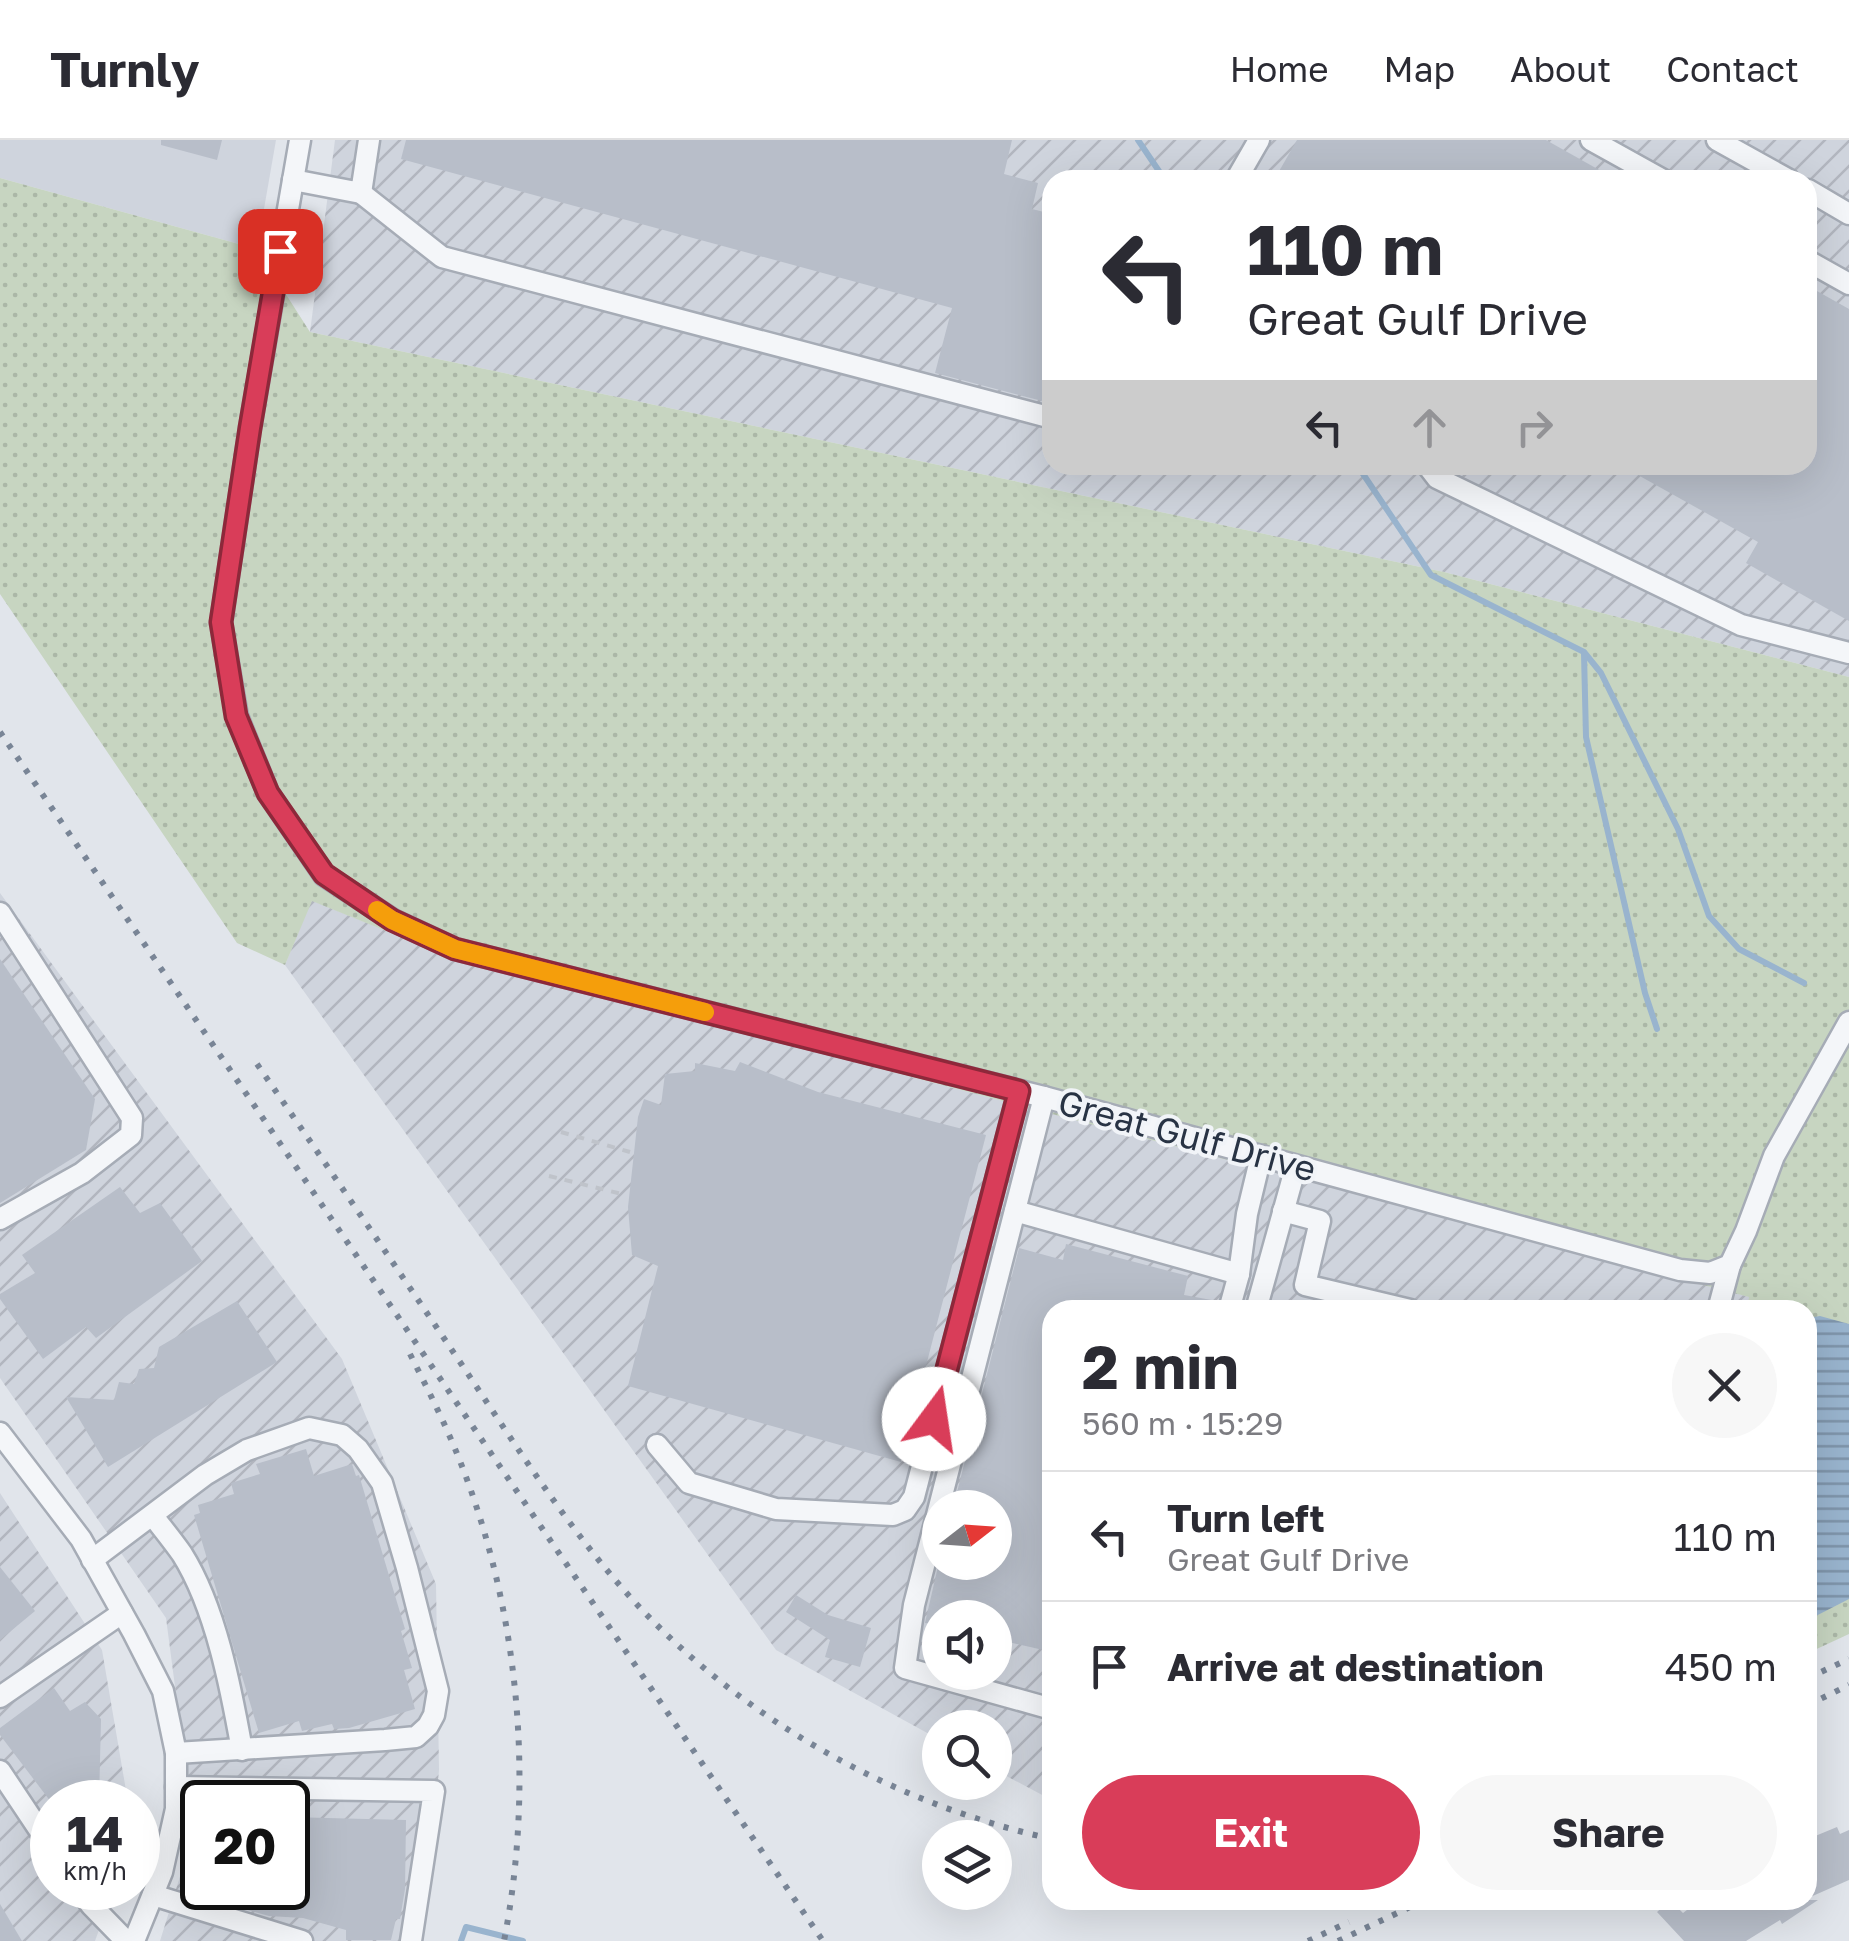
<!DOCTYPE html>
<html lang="en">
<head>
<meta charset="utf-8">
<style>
	body { margin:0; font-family:"Golos Text",sans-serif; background:#f7f7f7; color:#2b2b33; height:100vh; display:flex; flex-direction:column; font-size:38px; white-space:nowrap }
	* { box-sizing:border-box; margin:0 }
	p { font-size:32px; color:#7c7c81 }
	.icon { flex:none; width:55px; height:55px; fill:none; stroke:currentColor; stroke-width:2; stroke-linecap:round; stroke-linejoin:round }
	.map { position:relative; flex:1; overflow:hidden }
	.panel { position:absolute; left:1042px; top:1160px; width:775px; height:610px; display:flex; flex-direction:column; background:#fff; border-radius:30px; box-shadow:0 10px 40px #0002 }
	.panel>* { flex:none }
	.banner { position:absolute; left:1042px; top:30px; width:775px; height:305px; border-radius:30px; box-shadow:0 10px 40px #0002; background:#fff; color:#2b2b33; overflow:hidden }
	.needle { width:65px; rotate:73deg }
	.fabs { position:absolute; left:922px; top:1350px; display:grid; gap:20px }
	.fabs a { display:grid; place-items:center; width:90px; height:90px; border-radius:50%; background:#fff; box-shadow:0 10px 40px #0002; font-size:50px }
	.speed { position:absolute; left:30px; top:1640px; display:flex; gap:20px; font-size:50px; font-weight:700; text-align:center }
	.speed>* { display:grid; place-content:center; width:130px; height:130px; border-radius:50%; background:#fff; box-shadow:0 10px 40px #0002; line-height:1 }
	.speed small { font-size:25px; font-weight:400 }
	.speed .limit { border:5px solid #111; border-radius:15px; background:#fff; color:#111 }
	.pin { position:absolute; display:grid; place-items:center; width:85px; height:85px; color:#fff; margin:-42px; border-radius:20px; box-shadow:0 5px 15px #0006 }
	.me { position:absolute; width:110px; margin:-55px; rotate:14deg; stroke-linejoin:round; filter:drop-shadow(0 0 8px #0008) }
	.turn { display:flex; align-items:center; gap:35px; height:210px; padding:0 40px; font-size:45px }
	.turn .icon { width:130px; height:130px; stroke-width:2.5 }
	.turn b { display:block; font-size:70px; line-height:85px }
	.lanes { display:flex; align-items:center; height:95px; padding:0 40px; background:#0003; justify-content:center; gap:50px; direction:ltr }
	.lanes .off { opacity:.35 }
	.round { display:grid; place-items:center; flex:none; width:105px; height:105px; border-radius:52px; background:#f7f7f7 }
	.head { display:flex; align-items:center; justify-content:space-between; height:170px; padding:0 40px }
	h1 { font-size:60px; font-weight:700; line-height:75px }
	.cta { display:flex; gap:20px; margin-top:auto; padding:20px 40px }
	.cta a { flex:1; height:115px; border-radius:60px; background:#d93d59; color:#fff; font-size:40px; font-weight:700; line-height:115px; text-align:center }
	.cta a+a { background:#f7f7f7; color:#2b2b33 }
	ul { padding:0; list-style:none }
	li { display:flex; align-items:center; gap:30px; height:130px; padding:0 40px; border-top:2px solid #e1e1e2 }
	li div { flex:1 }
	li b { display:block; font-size:38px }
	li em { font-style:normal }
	header { display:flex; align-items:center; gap:60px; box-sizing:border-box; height:140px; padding:0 50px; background:#fff; border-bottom:2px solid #e1e1e2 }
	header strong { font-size:48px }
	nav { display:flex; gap:55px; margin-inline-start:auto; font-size:35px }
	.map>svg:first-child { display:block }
	.built { fill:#cfd4dd }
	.industrial { fill:url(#industrial-furrows); fill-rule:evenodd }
	.grass { fill:url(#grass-dots) }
	.water { fill:url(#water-rules) }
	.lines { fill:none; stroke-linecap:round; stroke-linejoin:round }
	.stream { stroke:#99b4ce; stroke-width:6 }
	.building { fill:#b8bec9 }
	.minor-casing { stroke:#a6acb6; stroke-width:25 }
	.path { stroke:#bfc3ca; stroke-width:4; stroke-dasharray:8 8; stroke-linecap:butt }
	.minor { stroke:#f4f6f9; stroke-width:20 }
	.rail { stroke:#798596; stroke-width:6; stroke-dasharray:5 10; stroke-linecap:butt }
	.route-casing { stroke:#8d283a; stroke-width:25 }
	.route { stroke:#d93d59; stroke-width:18 }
	.slow { stroke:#f59e0b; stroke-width:18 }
	.labels { text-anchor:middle; stroke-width:8; stroke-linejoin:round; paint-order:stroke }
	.street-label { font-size:35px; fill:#283344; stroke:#f1f4f8 }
</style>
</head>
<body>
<header>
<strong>Turnly</strong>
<nav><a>Home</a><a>Map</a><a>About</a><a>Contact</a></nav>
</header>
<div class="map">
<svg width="1849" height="1801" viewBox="0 0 1849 1801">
	<defs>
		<pattern id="industrial-furrows" width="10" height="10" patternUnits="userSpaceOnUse" patternTransform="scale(2.5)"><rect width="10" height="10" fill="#cfd4dd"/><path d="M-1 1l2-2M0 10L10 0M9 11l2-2" fill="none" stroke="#b2b6bf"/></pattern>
		<pattern id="grass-dots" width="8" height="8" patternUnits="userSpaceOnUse" patternTransform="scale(2.5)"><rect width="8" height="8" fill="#c7d5c1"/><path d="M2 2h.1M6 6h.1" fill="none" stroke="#abb7a7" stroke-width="1.8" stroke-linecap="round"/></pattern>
		<pattern id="water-rules" width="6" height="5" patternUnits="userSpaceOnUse" patternTransform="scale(2.5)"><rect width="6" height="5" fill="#99b4ce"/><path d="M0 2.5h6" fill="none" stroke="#7d93a9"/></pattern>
	</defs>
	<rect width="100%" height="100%" fill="#e1e5eb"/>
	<!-- built -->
	<path class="built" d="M 0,0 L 276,0 L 257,109 L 0,38 Z"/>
	<!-- industrial -->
	<g class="industrial">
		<path d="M 335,0 L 1849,0 L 1849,537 L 1444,432 L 310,192 ZM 1052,40 L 1808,40 L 1808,325 L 1052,325 Z"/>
		<path d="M 0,753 L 342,1219 L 436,1444 L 439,1630 L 423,1801 L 160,1801 L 194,1691 L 166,1478 L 0,1238 ZM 202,1662 L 288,1662 L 288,1748 L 202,1748 Z"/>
		<path d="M 311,760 L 443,814 L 1750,1157 L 1746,1170 L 1052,1170 L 1052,1658 L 1046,1657 L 995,1630 L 995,1588 L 940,1588 L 940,1600 L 776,1510 L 285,825 ZM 940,1368 L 995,1368 L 995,1422 L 940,1422 ZM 940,1478 L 995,1478 L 995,1532 L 940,1532 Z"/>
		<path d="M 0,1353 L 102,1510 L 128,1662 L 52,1662 L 52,1748 L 114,1748 L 95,1801 L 0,1801 Z"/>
	</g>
	<!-- grass -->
	<path class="grass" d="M 0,38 L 257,109 L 310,192 L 1444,432 L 1849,537 L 1849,1494 L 1808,1513 L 1808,1170 L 1747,1170 L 1749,1157 L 443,814 L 312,761 L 285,825 L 237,803 L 0,454 Z"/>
	<!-- water -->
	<path class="water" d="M 1820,1176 L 1849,1184 L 1849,1459 L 1808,1480 L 1808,1178 Z"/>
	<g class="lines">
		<!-- stream -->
		<g class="stream">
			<path d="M 1138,0 L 1165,40"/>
			<path d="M 1357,325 L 1431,435 L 1584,512 L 1601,533 L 1678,689 L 1709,776 L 1739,809 L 1804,843"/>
			<path d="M 1584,514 L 1586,597 L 1645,853 L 1657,889"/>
			<path d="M 461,1801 L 466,1787 L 523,1801"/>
		</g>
	</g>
	<!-- building -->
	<g class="building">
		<path d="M 161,0 L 222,0 L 217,20 L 161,5 Z"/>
		<path d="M 406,0 L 1012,0 L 1004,34 L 1038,43 L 1032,69 L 1052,74 L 1052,255 L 1050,263 L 935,233 L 952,168 L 401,19 Z"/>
		<path d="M 1297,0 L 1546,0 L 1617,40 L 1274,40 Z"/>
		<path d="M 1808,146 L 1849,169 L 1849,481 L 1746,423 L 1758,402 L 1620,325 L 1808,325 Z"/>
		<path d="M 0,819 L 95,959 L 86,1010 L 0,1063 Z"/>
		<path d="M 740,922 L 818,952 L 986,995 L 901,1322 L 628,1246 L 658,1126 L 632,1115 L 628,1067 L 638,977 L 644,959 L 661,965 L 665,934 L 695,931 L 695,923 L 735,931 Z"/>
		<path d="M 120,1047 L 140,1073 L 160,1063 L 202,1121 L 96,1198 L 86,1187 L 43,1219 L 0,1159 L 0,1154 L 35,1133 L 22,1115 Z"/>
		<path d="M 1066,1104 L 1188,1136 L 1184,1155 L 1217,1161 L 1216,1170 L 1052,1170 L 1052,1512 L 995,1499 L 995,1478 L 940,1478 L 940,1486 L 925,1483 L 939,1422 L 995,1422 L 995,1368 L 953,1368 L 1019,1108 L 1063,1120 Z"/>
		<path d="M 237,1161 L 277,1222 L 108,1327 L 66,1257 L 114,1260 L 119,1242 L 134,1244 L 139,1229 L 154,1228 L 159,1207 Z"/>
		<path d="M 306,1309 L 314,1336 L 352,1324 L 356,1336 L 359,1335 L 405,1489 L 401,1491 L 412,1528 L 404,1530 L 415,1569 L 349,1588 L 334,1589 L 332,1584 L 302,1591 L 299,1581 L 259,1593 L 194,1375 L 200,1373 L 198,1365 L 234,1354 L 231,1343 L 260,1334 L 256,1324 Z"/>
		<path d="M 0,1427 L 35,1471 L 0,1500 Z"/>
		<path d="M 796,1455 L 828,1475 L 871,1488 L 860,1527 L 825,1517 L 830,1500 L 786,1472 Z"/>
		<path d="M 54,1548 L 70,1571 L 85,1562 L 101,1579 L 99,1662 L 51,1662 L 0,1595 L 0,1588 Z"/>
		<path d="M 288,1677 L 406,1680 L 405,1749 L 400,1779 L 396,1779 L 391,1800 L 346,1800 L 346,1790 L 303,1778 L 269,1776 L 237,1767 L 237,1748 L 288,1748 Z"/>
		<path d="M 1837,1687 L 1840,1694 L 1849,1690 L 1849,1740 L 1808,1758 L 1808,1699 Z"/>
		<path d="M 1670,1760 L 1683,1773 L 1700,1760 L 1818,1760 L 1782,1784 L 1780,1780 L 1746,1801 L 1684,1801 L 1657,1772 Z"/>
		<path d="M 0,1764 L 22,1801 L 0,1801 Z"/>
	</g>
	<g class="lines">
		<defs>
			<g id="minor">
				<path d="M 300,0 L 250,288 L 221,483 L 237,576 L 268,653 L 324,735 L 393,780 L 455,809 L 1044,957 L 1680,1130 L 1710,1133 L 1730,1125 L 1746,1091 L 1774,1016 L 1849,882"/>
				<path d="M 1591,0 L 1663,40"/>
				<path d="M 1717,0 L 1789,40"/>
				<path d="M 293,40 L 361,53 L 369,0"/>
				<path d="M 1236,40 L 1259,0"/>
				<path d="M 1808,50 L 1849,74"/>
				<path d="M 361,53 L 442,117 L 1052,278"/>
				<path d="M 1808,121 L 1849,144"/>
				<path d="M 1427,325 L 1437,338 L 1741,485 L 1849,513"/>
				<path d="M 0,773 L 132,978 L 131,995 L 82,1033 L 0,1079"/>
				<path d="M 1044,957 L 914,1465 L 905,1528 L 1052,1569"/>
				<path d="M 1015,1071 L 1239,1134"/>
				<path d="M 1283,1071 L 1320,1081 L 1305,1145 L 1410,1170"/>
				<path d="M 1229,1170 L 1239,1134 L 1247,1074 L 1261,1016"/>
				<path d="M 1256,1170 L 1296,1026"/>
				<path d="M 1718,1170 L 1730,1125"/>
				<path d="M 0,1293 L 81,1399 L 134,1494 L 163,1551 L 176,1613 L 176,1669 L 162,1732 L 134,1801"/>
				<path d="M 657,1305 L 689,1343 L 776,1369 L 893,1375 L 905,1370 L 914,1357 L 1019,951"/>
				<path d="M 153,1376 C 163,1389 173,1401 182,1414 C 216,1468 231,1549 242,1610"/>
				<path d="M 92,1420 L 205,1335 L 247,1310 L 309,1288 L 342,1295 L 358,1309 L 382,1343 L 407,1428 L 438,1551 L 434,1575 L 428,1586 L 416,1597 L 385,1600 L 176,1613"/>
				<path d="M 0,1557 L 122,1473"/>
				<path d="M 0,1631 L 52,1709"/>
				<path d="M 176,1647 L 434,1651 L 411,1801"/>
				<path d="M 79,1748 L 91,1765 L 126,1801"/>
				<path d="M 153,1755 L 302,1801"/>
			</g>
		</defs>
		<!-- minor casing -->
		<use href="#minor" class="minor-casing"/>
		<!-- path -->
		<g class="path">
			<path d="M 561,992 L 630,1012"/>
			<path d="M 549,1036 L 626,1055"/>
		</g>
		<!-- minor -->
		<use href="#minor" class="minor"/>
		<!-- rail -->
		<g class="rail">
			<path d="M 0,592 L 823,1801"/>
			<path d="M 257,924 C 326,1024 394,1124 462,1225 C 515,1304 567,1387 631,1458 C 741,1579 893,1664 1052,1699"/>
			<path d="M 410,1214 C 425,1244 440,1273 453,1304 C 518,1458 536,1637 504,1801"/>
			<path d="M 1808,1538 L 1849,1519"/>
			<path d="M 1808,1565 L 1849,1545"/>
			<path d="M 1308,1801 L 1349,1782"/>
			<path d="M 1338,1801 L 1425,1760"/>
		</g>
	</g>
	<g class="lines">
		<defs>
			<path id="route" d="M 280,111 L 250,288 L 221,482 L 236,576 L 268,653 L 324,734 L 392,780 L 455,809 L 1019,951 L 934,1279"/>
		</defs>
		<!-- route casing -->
		<use href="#route" class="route-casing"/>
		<!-- route -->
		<use href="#route" class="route"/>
		<!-- slow -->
		<path class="slow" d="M 377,770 L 392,780 L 455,809 L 705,872"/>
	</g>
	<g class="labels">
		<!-- street labels -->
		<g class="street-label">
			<text transform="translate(1187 996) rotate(15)" y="12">Great Gulf Drive</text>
		</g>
	</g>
</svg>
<div class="fabs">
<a><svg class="needle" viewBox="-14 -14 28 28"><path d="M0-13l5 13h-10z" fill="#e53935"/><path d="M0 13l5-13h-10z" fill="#7c7c81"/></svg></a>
<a><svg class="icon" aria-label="sound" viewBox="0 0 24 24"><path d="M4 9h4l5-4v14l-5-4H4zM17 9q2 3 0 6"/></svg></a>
<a><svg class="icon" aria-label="search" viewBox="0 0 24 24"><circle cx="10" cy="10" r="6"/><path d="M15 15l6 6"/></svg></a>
<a><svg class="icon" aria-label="layers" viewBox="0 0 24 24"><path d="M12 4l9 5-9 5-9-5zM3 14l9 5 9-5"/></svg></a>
</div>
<div class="speed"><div>14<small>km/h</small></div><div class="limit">20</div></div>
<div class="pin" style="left:280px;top:111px;background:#d93025"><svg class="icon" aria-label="arrive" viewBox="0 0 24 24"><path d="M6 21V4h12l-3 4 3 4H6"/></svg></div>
<svg class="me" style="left:934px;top:1279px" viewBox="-20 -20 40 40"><circle r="19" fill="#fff"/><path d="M0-13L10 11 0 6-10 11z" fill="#d93d59"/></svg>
<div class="banner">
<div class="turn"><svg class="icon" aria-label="left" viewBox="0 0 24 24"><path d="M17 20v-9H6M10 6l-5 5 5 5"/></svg><div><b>110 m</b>Great Gulf Drive</div></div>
<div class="lanes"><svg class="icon" aria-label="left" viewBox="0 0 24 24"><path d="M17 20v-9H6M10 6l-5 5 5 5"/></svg><svg class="icon off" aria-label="ahead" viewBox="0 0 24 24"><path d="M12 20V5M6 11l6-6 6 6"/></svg><svg class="icon off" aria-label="right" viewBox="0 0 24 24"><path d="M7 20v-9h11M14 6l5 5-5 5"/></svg></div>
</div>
<section class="panel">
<div class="head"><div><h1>2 min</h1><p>560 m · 15:29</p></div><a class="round"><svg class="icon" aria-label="close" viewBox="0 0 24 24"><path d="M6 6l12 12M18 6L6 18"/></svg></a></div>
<ul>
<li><svg class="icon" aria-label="left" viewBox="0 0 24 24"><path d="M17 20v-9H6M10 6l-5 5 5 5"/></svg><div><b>Turn left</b><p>Great Gulf Drive</p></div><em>110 m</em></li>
<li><svg class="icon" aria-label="arrive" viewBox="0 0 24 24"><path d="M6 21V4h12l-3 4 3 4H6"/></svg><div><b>Arrive at destination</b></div><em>450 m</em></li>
</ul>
<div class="cta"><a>Exit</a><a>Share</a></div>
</section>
</div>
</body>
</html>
